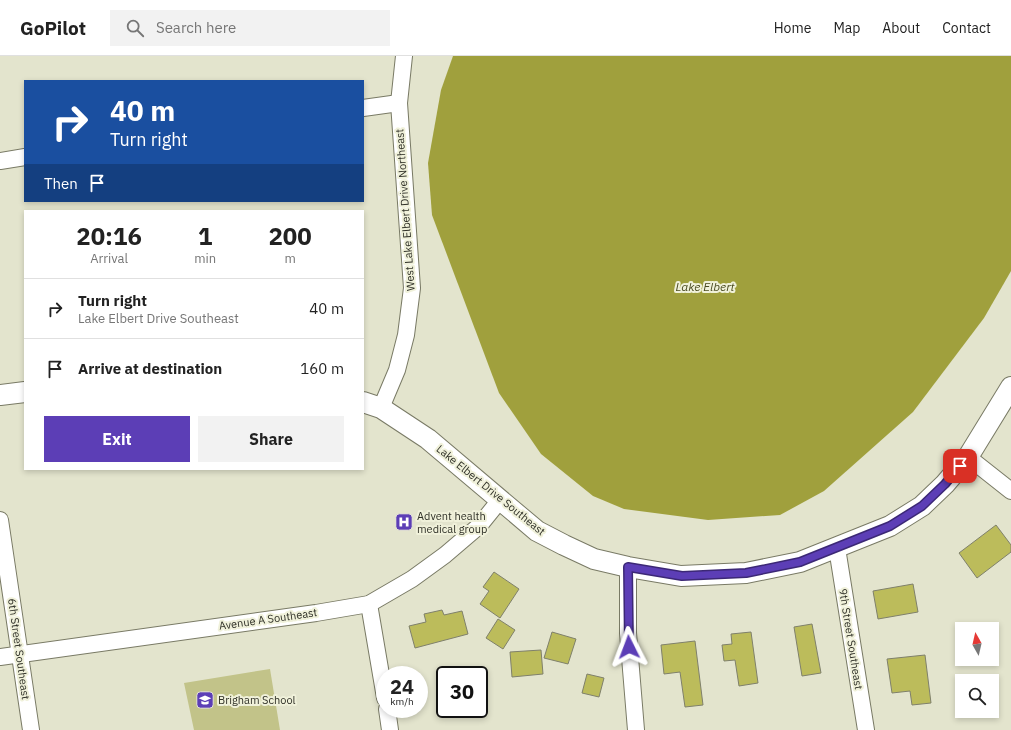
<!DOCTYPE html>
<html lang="en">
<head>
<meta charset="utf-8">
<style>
	body { margin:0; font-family:"IBM Plex Sans",sans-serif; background:#f2f2f2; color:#222; height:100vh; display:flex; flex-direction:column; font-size:15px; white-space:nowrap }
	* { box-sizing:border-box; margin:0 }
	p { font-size:13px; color:#767676 }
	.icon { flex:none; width:22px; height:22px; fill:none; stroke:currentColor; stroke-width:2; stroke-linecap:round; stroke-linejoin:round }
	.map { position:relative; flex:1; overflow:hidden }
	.sheet { position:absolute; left:24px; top:154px; width:340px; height:260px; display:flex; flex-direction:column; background:#fff; border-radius:0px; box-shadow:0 2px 6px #0003 }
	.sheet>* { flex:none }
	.hud { position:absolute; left:24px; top:24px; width:340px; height:122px; border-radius:0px; box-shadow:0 2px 6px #0003; background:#1a4fa0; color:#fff; overflow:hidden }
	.needle { width:26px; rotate:352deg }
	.controls { position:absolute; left:955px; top:566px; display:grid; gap:8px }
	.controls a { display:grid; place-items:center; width:44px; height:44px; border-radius:0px; background:#fff; box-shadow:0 2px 6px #0003; font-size:20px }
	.speed { position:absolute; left:376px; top:610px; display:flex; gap:8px; font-size:20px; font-weight:700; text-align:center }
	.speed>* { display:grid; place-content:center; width:52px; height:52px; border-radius:50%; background:#fff; box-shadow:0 2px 6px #0003; line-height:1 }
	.speed small { font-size:10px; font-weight:400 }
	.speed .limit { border:2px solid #111; border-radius:6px; background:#fff; color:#111 }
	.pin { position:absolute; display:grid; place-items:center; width:34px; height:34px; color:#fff; margin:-17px; border-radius:8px; box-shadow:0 2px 6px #0006 }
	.me { position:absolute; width:44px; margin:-22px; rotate:357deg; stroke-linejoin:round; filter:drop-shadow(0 0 3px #0008) }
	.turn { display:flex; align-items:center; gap:14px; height:84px; padding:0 20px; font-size:18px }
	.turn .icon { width:52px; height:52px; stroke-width:2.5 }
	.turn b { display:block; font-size:28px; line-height:34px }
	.then { display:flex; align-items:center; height:38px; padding:0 20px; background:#0003; gap:8px; font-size:15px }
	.eta { display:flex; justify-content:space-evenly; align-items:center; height:68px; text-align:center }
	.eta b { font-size:24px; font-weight:800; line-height:28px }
	.cta { display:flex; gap:8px; margin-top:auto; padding:8px 20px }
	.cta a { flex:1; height:46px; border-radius:0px; background:#5c3eb6; color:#fff; font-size:16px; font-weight:800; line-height:46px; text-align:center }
	.cta a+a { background:#f2f2f2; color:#222 }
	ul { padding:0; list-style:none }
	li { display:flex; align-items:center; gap:12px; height:60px; padding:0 20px; border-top:1px solid #e0e0e0 }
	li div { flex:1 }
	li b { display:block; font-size:15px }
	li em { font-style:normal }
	header { display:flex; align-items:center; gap:24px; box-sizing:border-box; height:56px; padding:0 20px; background:#fff; border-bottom:1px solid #e0e0e0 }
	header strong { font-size:19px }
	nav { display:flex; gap:22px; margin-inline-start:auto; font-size:14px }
	.search { width:280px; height:36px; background:#f2f2f2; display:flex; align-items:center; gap:10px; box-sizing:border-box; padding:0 14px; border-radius:0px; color:#767676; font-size:15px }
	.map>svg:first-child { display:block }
	.green { fill:#c2c389 }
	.water { fill:#a0a03d }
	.building { fill:#bcbc5b; stroke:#7f806b }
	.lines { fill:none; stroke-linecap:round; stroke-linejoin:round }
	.minor-casing { stroke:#797a65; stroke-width:18 }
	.major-casing { stroke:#797a65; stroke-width:22 }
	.minor { stroke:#fff; stroke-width:16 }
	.major { stroke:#fff; stroke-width:20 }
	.route-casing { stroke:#3c2876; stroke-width:10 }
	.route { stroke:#5c3eb6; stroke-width:7 }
	.labels { text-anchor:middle; stroke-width:4; stroke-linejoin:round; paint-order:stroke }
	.street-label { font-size:11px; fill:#2f3027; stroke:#f0f1da }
	.poi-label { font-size:11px; fill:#2f3027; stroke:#f0f1da; text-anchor:start }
	.water-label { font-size:12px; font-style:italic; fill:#4a4b22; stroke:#f0f1da }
</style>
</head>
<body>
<header>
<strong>GoPilot</strong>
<div class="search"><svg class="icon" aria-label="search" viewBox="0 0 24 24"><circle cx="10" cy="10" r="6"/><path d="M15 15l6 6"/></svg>Search here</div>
<nav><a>Home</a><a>Map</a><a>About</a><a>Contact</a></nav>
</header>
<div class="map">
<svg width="1011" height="674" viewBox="0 0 1011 674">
	<rect width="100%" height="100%" fill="#e3e4cd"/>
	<!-- green -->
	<path class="green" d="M 270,613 L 280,674 L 194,674 L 184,627 Z"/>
	<!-- water -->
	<path class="water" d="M 453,0 L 1011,0 L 1011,215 L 984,262 L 913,356 L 824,435 L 780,459 L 708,464 L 624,453 L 593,440 L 541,398 L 499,337 L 432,159 L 428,107 L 441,34 Z"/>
	<!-- building -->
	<g class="building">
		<path d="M 996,469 L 1011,489 L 1011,496 L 977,522 L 959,497 Z"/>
		<path d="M 494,516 L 519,533 L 500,562 L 480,548 L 489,535 L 483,531 Z"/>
		<path d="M 913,528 L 918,556 L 878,563 L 873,535 Z"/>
		<path d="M 442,554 L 444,559 L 462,555 L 468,578 L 415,592 L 409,570 L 426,566 L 424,558 Z"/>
		<path d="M 498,563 L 515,574 L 503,593 L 486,582 Z"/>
		<path d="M 812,568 L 821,617 L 802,620 L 794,571 Z"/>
		<path d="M 552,576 L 576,583 L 568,608 L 544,602 Z"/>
		<path d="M 751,576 L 758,627 L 739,630 L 735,604 L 724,605 L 722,589 L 732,588 L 731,578 Z"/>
		<path d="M 695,585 L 703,649 L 685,651 L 680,616 L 664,618 L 661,589 Z"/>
		<path d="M 541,594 L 543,618 L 512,621 L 510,596 Z"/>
		<path d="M 925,599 L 931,647 L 912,649 L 910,635 L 892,637 L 887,603 Z"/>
		<path d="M 587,618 L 604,622 L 599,641 L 582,637 Z"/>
	</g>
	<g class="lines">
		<defs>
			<g id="minor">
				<path d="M 363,52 L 399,47"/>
				<path d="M 0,105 L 25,101"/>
				<path d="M 381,352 L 397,314 L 406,279 L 412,232 L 399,47 L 404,0"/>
				<path d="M 968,401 L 1011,435"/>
				<path d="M 0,464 L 31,674"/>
				<path d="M 837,492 L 866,674"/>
				<path d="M 628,511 L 628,577 L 636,674"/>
				<path d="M 369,548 L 385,642"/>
				<path d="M 0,601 L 316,557 L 369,548 L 412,523 L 445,499 L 479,470 L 500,444"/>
				<path d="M 387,653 L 390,674"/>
			</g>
			<g id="major">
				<path d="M 0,339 L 25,336"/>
				<path d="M 363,346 L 381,352 L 428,383 L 537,475 L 564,489 L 594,503 L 628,511 L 681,520 L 746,517 L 800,506 L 890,470 L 922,450 L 945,428 L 968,401 L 1011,331"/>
			</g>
		</defs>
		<!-- minor casing -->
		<use href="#minor" class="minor-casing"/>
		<!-- major casing -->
		<use href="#major" class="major-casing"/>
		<!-- minor -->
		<use href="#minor" class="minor"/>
		<!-- major -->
		<use href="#major" class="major"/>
	</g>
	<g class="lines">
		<defs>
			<path id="route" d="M 629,591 L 628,511 L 682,520 L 746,517 L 800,506 L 890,470 L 922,450 L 945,428 L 960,410"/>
		</defs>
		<!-- route casing -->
		<use href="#route" class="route-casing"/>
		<!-- route -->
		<use href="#route" class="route"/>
	</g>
	<!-- icons -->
	<defs>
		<symbol id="hospital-square" viewBox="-11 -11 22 22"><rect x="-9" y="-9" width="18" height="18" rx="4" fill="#5c3eb6" stroke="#f0f1da"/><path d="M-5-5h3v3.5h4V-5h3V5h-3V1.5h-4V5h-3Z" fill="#fff"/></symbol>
		<symbol id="school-square" viewBox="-11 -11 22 22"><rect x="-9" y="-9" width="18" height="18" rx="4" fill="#5c3eb6" stroke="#f0f1da"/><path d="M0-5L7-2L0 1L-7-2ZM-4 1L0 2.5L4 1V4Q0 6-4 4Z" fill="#fff"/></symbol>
	</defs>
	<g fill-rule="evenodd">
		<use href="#hospital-square" x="394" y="456" width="20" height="20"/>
		<use href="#school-square" x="195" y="634" width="20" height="20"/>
	</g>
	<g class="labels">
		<!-- street labels -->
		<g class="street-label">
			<text transform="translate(405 154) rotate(-94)" y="4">West Lake Elbert Drive Northeast</text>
			<text transform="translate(491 434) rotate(39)" y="4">Lake Elbert Drive Southeast</text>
			<text transform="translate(268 563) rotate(-8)" y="4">Avenue A Southeast</text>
			<text transform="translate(851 583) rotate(81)" y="4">9th Street Southeast</text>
			<text transform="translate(19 593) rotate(82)" y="4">6th Street Southeast</text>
		</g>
		<!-- poi labels -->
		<g class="poi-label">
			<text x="417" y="464">Advent health<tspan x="417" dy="13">medical group</tspan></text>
			<text x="218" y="648">Brigham School</text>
		</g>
		<!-- water labels -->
		<g class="water-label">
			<text x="705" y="235">Lake Elbert</text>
		</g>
	</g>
</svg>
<div class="controls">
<a><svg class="needle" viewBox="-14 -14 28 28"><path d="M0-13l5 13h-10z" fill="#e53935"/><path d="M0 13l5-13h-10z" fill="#767676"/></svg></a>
<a><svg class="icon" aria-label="search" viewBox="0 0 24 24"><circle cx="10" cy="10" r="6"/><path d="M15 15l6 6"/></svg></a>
</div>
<div class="speed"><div>24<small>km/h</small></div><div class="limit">30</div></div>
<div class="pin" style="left:960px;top:410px;background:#d93025"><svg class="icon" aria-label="arrive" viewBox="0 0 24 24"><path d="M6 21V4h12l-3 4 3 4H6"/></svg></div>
<svg class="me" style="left:629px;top:591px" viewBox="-20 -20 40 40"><path d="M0-17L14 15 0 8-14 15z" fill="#5c3eb6" stroke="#fff" stroke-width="4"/></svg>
<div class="hud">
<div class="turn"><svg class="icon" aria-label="right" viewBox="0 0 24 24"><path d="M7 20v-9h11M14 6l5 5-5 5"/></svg><div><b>40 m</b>Turn right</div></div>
<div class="then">Then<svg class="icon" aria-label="arrive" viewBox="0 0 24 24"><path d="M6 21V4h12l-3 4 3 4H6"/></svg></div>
</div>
<section class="sheet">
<div class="eta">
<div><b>20:16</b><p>Arrival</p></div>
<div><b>1</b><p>min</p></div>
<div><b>200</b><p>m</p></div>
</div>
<ul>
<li><svg class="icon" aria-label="right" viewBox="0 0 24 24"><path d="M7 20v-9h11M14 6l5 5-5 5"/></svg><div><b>Turn right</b><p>Lake Elbert Drive Southeast</p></div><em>40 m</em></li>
<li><svg class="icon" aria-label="arrive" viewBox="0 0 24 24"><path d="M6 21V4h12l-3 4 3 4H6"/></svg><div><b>Arrive at destination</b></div><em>160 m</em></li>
</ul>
<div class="cta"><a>Exit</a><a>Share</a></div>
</section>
</div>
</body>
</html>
